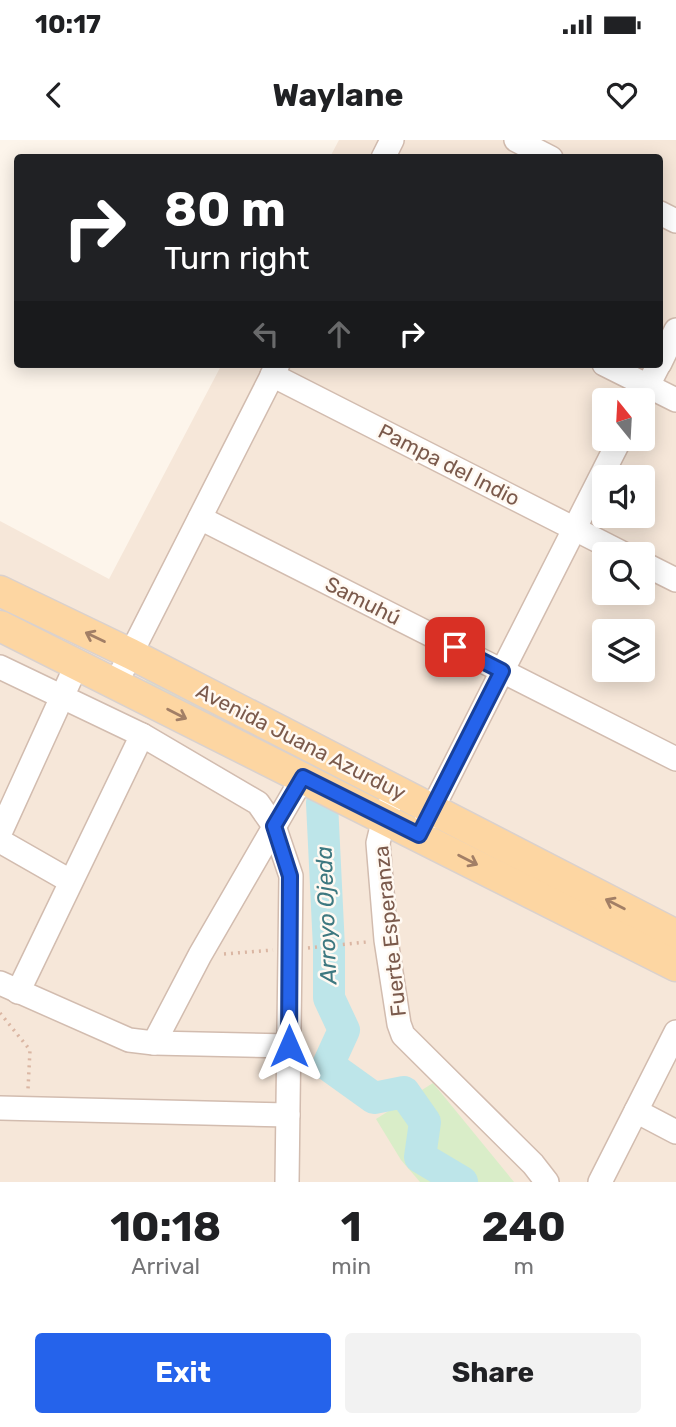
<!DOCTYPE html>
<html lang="en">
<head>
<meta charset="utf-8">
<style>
	body { margin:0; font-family:Rubik,sans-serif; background:#f2f2f2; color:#202124; height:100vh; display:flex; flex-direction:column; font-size:26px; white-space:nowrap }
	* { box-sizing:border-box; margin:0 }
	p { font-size:23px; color:#757577 }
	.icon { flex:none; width:38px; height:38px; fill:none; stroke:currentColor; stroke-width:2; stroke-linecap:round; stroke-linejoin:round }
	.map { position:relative; height:1042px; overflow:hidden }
	.sheet { display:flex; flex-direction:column; background:#fff; flex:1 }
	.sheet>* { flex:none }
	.guide { position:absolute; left:14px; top:14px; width:649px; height:214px; border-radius:7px; box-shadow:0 4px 18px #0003; background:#202124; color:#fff; overflow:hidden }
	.needle { width:46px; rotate:342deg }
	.controls { position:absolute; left:592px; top:248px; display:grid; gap:14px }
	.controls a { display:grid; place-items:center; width:63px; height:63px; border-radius:7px; background:#fff; box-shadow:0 4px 18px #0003; font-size:35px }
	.pin { position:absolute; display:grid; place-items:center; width:60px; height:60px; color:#fff; margin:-30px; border-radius:14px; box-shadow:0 4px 10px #0006 }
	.me { position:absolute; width:77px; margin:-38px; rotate:0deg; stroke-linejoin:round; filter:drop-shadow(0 0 5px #0008) }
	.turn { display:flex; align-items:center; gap:24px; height:147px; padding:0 35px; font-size:32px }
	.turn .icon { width:91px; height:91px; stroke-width:2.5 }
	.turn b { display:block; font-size:49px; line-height:60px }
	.lanes { display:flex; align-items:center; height:66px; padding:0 35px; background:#0003; justify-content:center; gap:35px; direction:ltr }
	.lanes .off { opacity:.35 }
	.eta { display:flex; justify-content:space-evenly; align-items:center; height:119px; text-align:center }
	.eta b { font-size:42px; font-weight:700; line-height:49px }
	.button { display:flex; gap:14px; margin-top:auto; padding:14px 35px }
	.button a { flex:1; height:80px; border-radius:7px; background:#2563eb; color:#fff; font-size:28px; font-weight:700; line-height:80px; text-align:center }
	.button a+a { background:#f2f2f2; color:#202124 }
	.status { display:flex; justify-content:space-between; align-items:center; height:49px; padding:0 35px; background:#fff; direction:ltr }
	.status svg { height:19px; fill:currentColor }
	header { display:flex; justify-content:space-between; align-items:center; height:91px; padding:0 35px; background:#fff; font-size:32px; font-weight:700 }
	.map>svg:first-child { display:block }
	.residential { fill:#f6e7d9; fill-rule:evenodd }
	.grass { fill:url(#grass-tufts) }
	.park { fill:#d9edc8 }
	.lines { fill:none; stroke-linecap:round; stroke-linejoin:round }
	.river { stroke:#bde5e9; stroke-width:32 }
	.minor-casing { stroke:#d2bcaf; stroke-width:26 }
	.major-casing { stroke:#dad1cd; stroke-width:33 }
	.path { stroke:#dab6a3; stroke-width:3.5; stroke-dasharray:2 5; stroke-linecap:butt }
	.minor { stroke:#fff; stroke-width:23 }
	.major { stroke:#fdd6a2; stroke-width:30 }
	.oneway { stroke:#a27f66 }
	.route-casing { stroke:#184099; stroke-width:18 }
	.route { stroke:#2563eb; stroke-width:12 }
	.labels { text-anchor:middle; stroke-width:5; stroke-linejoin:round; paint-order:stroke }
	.street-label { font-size:21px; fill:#7b5a4c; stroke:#fff9f2 }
	.water-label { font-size:23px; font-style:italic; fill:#3d7880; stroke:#fff9f2 }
</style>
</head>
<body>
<div class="status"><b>10:17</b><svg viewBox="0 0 49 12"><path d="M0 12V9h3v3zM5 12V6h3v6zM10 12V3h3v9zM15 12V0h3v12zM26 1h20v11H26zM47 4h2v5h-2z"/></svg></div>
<header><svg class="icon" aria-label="back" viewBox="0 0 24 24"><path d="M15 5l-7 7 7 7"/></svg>Waylane<svg class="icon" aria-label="heart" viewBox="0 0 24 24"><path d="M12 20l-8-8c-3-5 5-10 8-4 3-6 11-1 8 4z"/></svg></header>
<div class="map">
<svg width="676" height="1042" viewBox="0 0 676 1042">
	<defs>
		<pattern id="grass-tufts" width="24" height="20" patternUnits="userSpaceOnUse" patternTransform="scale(1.75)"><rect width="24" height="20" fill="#d9edc8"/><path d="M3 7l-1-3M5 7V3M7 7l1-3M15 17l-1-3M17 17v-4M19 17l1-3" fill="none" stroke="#b5c3a5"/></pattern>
	</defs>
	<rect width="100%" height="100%" fill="#fdf5eb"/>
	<!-- residential -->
	<path class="residential" d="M 339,0 L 676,0 L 676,1042 L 0,1042 L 0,381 L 109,439 L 222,224 L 660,224 L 660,18 L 330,17 ZM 604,261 L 642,261 L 642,299 L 604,299 ZM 604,338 L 642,338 L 642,376 L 604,376 ZM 604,415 L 642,415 L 642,453 L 604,453 ZM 604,492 L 642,492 L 642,530 L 604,530 Z"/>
	<!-- grass -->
	<path class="grass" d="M 146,540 L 356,646 L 352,653 L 143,547 Z"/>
	<!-- park -->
	<path class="park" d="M 433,943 L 514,1042 L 420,1042 L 401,1020 L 376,979 Z"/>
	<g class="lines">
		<!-- river -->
		<path class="river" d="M 322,663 L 329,808 L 329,858 L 344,890 L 328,925 L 374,958 L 404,952 L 425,982 L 420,1017 L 462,1042"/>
		<defs>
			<g id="minor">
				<path d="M 516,0 L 551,18"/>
				<path d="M 383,18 L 392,0"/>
				<path d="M 660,73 L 676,81"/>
				<path d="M 660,223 L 676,190"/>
				<path d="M 604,224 L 676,260"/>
				<path d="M 272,235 L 626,415"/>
				<path d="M 640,261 L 659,224"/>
				<path d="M 200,378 L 676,619"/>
				<path d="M 642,423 L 676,440"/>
				<path d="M 0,527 L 142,595 L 258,663 L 274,686 L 291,736 L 287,1042"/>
				<path d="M 116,543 L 278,224"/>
				<path d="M 390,664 L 384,678 L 378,703 L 386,800 L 399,884 L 403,895 L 533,1024 L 547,1042"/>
				<path d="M 0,693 L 77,524"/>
				<path d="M 419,695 L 620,299"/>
				<path d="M 0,701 L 70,741"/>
				<path d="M 0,843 L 129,900 L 154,903 L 289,906"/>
				<path d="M 18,852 L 142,595"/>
				<path d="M 154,903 L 200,815 L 303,637"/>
				<path d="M 0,968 L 288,975"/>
				<path d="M 636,971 L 676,992"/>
				<path d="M 600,1042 L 676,892"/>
			</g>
			<g id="major">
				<path d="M 0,451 L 131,514 L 676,795"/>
				<path d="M 0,486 L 676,826"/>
			</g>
		</defs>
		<!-- minor casing -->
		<use href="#minor" class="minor-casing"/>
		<!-- major casing -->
		<use href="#major" class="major-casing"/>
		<!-- path -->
		<g class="path">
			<path d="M 308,808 L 367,802"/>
			<path d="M 224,814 L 273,810"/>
			<path d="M 0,873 L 30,910 L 28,949"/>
		</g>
		<!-- minor -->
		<use href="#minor" class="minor"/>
		<!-- major -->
		<use href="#major" class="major"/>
	</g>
	<!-- one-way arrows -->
	<defs><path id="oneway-shaft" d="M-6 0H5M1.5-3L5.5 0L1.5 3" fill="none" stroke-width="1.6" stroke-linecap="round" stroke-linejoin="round" transform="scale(1.75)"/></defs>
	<g class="oneway">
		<use href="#oneway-shaft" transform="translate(95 497) rotate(-154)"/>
		<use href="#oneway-shaft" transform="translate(177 574) rotate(27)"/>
		<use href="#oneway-shaft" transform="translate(468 720) rotate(27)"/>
		<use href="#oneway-shaft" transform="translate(615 764) rotate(-153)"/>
	</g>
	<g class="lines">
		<defs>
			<path id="route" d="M 289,906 L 290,736 L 274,686 L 303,637 L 419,695 L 502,531 L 455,507"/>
		</defs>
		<!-- route casing -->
		<use href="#route" class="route-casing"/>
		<!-- route -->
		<use href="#route" class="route"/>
	</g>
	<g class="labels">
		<!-- street labels -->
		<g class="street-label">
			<text transform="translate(449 325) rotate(27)" y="7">Pampa del Indio</text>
			<text transform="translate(363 461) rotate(27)" y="7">Samuhú</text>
			<text transform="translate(301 602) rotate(27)" y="7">Avenida Juana Azurduy</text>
			<text transform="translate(390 791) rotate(-96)" y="7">Fuerte Esperanza</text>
		</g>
		<!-- water labels -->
		<g class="water-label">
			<text transform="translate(326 775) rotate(-92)" y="8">Arroyo Ojeda</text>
		</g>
	</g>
</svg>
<div class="controls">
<a><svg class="needle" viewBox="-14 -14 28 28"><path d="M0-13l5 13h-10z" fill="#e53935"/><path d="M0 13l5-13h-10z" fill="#757577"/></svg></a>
<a><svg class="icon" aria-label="sound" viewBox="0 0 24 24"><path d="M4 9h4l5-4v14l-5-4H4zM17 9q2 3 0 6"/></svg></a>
<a><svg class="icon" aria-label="search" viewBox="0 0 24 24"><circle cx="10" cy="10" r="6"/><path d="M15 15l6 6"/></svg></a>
<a><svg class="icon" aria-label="layers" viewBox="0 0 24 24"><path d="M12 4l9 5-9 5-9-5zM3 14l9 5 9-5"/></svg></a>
</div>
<div class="pin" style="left:455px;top:507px;background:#d93025"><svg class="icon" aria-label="arrive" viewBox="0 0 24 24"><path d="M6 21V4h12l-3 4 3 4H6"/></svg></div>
<svg class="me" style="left:289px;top:906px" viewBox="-20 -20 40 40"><path d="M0-17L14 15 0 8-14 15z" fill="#2563eb" stroke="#fff" stroke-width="4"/></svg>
<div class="guide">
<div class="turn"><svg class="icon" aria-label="right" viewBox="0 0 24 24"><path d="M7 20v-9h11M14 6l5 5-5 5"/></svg><div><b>80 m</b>Turn right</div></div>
<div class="lanes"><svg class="icon off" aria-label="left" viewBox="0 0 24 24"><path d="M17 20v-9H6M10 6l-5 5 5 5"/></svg><svg class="icon off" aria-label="ahead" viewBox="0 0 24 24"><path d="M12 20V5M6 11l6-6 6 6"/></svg><svg class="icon" aria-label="right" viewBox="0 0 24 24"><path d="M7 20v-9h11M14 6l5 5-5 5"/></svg></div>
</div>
</div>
<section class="sheet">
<div class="eta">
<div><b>10:18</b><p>Arrival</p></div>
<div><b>1</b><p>min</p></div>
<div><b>240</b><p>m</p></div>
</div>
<div class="button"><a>Exit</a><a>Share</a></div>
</section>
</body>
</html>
